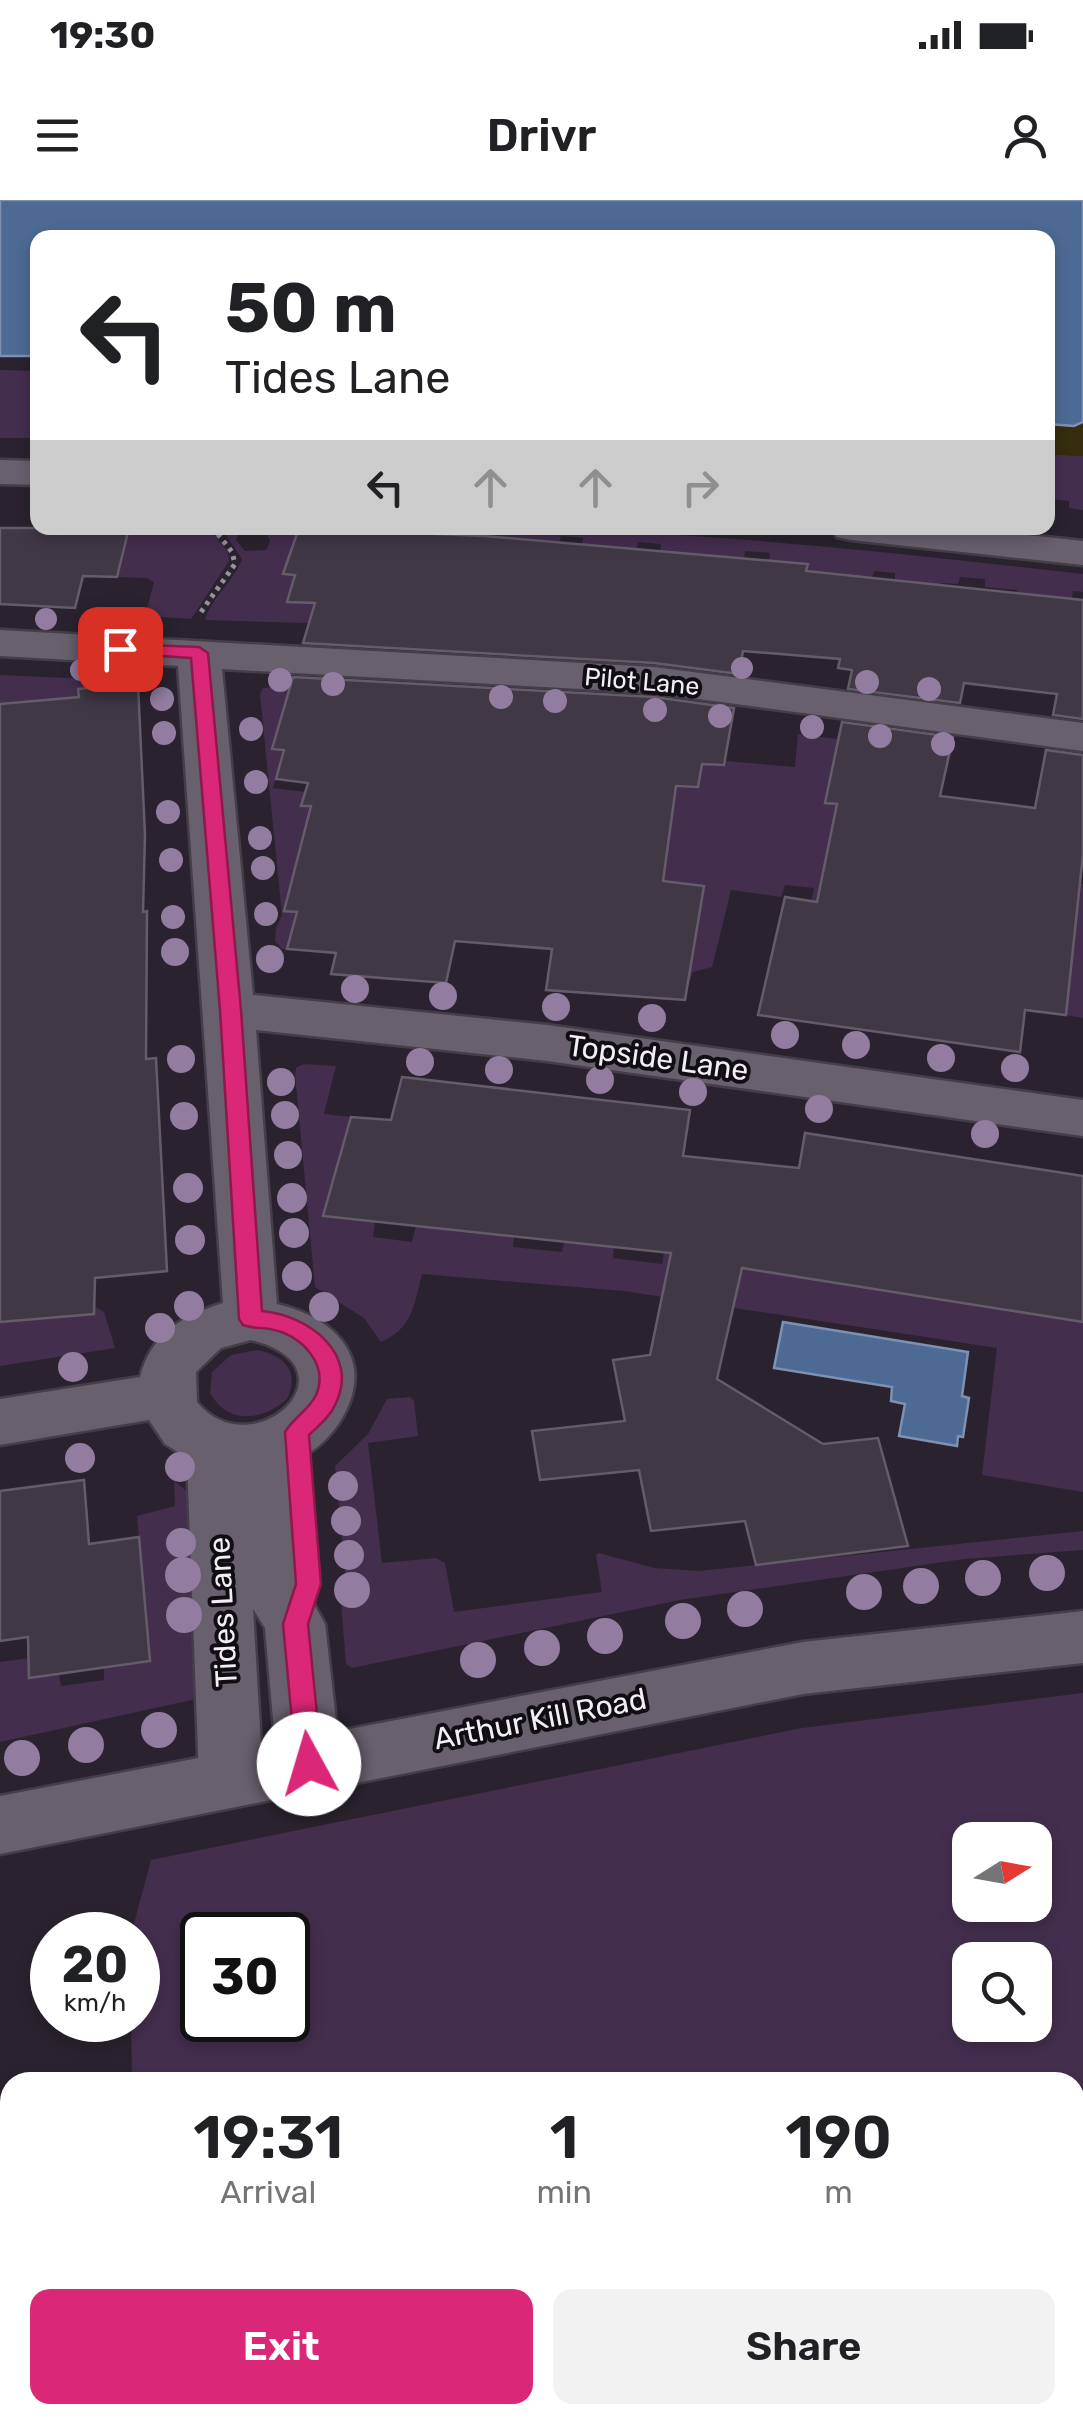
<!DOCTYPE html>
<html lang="en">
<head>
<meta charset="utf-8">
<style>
	body { margin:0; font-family:Rubik,sans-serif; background:#f2f2f2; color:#202124; height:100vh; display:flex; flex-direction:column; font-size:38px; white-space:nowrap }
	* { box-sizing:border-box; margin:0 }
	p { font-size:32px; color:#757577 }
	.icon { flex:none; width:55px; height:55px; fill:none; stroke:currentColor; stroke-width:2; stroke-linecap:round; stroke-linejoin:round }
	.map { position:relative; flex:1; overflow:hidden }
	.drawer { position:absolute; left:0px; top:1872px; width:1085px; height:352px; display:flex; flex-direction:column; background:#fff; border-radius:30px 30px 0 0; box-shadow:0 5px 15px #0003 }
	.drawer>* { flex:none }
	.top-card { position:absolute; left:30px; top:30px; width:1025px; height:305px; border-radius:20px; box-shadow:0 5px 15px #0003; background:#fff; color:#202124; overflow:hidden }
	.needle { width:65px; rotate:79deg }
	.fabs { position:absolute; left:952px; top:1622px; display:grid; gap:20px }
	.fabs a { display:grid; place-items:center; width:100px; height:100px; border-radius:20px; background:#fff; box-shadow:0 5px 15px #0003; font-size:50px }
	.speed { position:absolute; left:30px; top:1712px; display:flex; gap:20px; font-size:50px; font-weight:700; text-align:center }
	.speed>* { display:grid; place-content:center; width:130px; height:130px; border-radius:50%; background:#fff; box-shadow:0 5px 15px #0003; line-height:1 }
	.speed small { font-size:25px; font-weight:400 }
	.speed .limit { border:5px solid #111; border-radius:15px; background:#fff; color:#111 }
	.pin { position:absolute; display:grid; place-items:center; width:85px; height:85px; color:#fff; margin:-42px; border-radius:20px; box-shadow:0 5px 15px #0006 }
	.me { position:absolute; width:110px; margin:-55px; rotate:354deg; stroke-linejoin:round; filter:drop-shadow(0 0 8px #0008) }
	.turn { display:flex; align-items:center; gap:35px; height:210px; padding:0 30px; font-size:45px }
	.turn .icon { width:130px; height:130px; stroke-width:2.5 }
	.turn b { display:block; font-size:70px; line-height:85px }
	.lanes { display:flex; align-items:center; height:95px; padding:0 30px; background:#0003; justify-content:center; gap:50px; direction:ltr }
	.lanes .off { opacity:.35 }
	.eta { display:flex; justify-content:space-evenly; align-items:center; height:170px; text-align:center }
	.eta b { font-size:60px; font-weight:600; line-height:70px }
	.button { display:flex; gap:20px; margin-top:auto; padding:20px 30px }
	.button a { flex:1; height:115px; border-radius:20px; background:#db2777; color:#fff; font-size:40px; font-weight:600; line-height:115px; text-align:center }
	.button a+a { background:#f2f2f2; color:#202124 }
	.status { display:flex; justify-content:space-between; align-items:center; height:70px; padding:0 50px; background:#fff; direction:ltr }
	.status svg { height:28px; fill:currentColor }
	header { display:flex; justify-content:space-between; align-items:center; height:130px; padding:0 30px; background:#fff; font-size:45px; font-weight:600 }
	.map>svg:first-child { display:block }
	.green { fill:#432e4e; fill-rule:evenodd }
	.sand { fill:#352d0c }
	.water { fill:#4d6a94; stroke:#7f91b1; stroke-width:2.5 }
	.building { fill:#403845; stroke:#655c6a; stroke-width:2.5 }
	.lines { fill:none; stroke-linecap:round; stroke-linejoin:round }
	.minor-casing { stroke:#443e48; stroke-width:5 }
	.tertiary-casing { stroke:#443e48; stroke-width:5 }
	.path { stroke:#98919c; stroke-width:5; stroke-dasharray:4 5; stroke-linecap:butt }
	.minor { fill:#69606e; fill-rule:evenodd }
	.tertiary { fill:#69606e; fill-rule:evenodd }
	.tree { fill:#927ca0 }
	.route { fill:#db2777; stroke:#8e194d; stroke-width:2.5 }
	.labels { text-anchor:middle; stroke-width:8; stroke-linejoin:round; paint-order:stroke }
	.far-street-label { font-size:25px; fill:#f3edf6; stroke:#110e13 }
	.street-label { font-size:30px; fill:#f3edf6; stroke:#110e13 }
</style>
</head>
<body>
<div class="status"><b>19:30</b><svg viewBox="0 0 49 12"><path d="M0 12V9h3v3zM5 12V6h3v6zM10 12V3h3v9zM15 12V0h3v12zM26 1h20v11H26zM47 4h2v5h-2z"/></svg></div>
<header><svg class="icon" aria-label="menu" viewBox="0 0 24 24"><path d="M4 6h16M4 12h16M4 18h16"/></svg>Drivr<svg class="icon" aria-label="person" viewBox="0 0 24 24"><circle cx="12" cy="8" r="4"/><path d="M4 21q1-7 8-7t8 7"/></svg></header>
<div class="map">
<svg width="1083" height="2223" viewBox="0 0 1083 2223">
	<rect width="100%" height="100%" fill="#2a232f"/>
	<!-- green -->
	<g class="green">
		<path d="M 0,170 L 37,171 L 37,238 L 0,238 Z"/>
		<path d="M 1048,254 L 1083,256 L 1083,310 L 1069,308 L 1069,301 L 1048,299 Z"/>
		<path d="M 129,328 L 209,328 L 228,352 L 229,361 L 191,419 L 145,416 L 154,382 L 147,378 L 117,377 Z"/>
		<path d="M 221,328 L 241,328 L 236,340 L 245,351 L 266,350 L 270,341 L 264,328 L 299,328 L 283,373 L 295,375 L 287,402 L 314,403 L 308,423 L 205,420 C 212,396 234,382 242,359 Z"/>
		<path d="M 450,328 C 662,327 873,350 1083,374 L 1083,392 L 1073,391 L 1072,398 L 1052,396 L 1051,405 L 1016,401 L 1017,390 L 985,387 L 985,379 L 960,377 L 958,384 L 942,383 L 940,391 L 895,381 L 895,373 L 874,371 L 872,378 L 798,423 L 807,365 L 769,361 L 770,353 L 745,351 L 744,359 L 660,352 L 661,344 L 638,342 L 636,350 L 582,345 L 583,338 L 561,336 L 559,343 L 449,334 Z"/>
		<path d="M 0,475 L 138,481 L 138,484 L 79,489 L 79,497 L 0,506 Z"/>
		<path d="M 272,487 L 327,491 L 284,550 L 273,588 L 305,592 L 302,605 L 320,607 L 698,587 L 702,564 L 723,565 L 725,561 L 795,567 L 798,534 L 844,540 L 837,545 L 825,602 L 837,604 L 831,635 L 1083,684 L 1083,818 L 1066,815 L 1074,737 L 816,702 L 811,701 L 814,688 L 785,685 L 781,697 L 731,690 L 712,767 L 693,772 L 683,800 L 662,798 L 668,747 L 301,647 L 284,710 L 297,712 L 287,749 L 282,749 L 275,741 L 276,728 L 282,715 L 260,494 L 263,488 Z"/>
		<path d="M 304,864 L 336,866 L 324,914 L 351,917 L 324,1016 L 375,1022 L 373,1037 L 412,1042 L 416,1026 L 421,1026 L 514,1036 L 513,1047 L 562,1052 L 566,1034 L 614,1047 L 613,1058 L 662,1064 L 664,1052 L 714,1057 L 887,1091 L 1083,1122 L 1083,1292 L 982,1275 L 997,1148 L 624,1091 L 422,1074 C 414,1105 413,1128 381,1142 L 364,1118 L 315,1087 L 295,874 L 296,868 Z"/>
		<path d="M 94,1106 L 104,1112 L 115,1148 L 0,1166 L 0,1122 L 93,1114 Z"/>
		<path d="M 258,1150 C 285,1156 300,1172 287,1199 C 262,1221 228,1225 210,1193 L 212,1172 L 231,1155 Z"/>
		<path d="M 410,1197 L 414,1201 L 418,1236 L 368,1243 L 382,1363 L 436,1358 L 445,1363 L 454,1412 L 602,1392 L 596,1355 L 599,1353 L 654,1368 L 699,1371 L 1083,1331 L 1083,1350 L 964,1359 L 680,1400 L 352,1468 L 346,1464 L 341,1403 L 347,1392 L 335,1266 L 368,1234 L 387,1199 Z"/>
		<path d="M 174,1281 L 189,1293 L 196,1499 L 0,1542 L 0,1462 L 29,1458 L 29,1478 L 59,1474 L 61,1486 L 104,1480 L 104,1467 L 150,1460 L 137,1316 L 175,1306 Z"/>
		<path d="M 1083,1493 L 1083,2223 L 0,2223 L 0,2059 L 10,2057 L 10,2215 L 1075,2215 L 1075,1882 L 132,1882 L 131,1820 L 138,1820 L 138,1735 L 131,1735 L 151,1660 L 802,1528 ZM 970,1640 L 1035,1640 L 1035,1705 L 970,1705 ZM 202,1735 L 288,1735 L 288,1820 L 202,1820 ZM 970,1760 L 1035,1760 L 1035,1825 L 970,1825 Z"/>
	</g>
	<!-- sand -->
	<path class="sand" d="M 1083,222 L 1083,256 L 1048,254 L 1048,224 L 1074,226 Z"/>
	<!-- water -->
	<g class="water">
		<path d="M 0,0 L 1083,0 L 1083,222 L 1074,226 L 1048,224 L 1048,38 L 38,38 L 37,156 L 0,156 Z"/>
		<path d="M 783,1122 L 968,1152 L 962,1196 L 969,1198 L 963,1237 L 958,1236 L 957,1246 L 899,1236 L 905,1204 L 891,1201 L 892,1187 L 774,1168 Z"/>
	</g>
	<!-- building -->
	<g class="building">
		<path d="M 0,328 L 129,328 L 117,377 L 83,376 L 75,408 L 0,404 Z"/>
		<path d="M 299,328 L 484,336 L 808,364 L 806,371 L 1083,400 L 1083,519 L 1053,515 L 1057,494 L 964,483 L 960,503 L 848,489 L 852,470 L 838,468 L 840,459 L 743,451 L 739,474 L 654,463 L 303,443 L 315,403 L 287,402 L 295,375 L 283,374 Z"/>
		<path d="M 293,477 L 654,497 L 734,508 L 724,565 L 702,564 L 698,587 L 676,586 L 663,681 L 704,686 L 685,800 L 546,790 L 552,749 L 455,741 L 446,783 L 331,774 L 336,753 L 287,749 L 297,712 L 284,711 L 311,606 L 301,606 L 308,583 L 276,579 L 284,550 L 272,549 Z"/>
		<path d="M 138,484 L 145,635 L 143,712 L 147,711 L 146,859 L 156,858 L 167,1071 L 95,1078 L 94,1114 L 0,1122 L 0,504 L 79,497 L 78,489 Z"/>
		<path d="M 842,522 L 953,537 L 940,596 L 1035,608 L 1046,550 L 1083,555 L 1083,654 L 1066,815 L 1025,810 L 1020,852 L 758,815 L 785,697 L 817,702 L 837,604 L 825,603 Z"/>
		<path d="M 402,877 L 690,910 L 683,956 L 799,968 L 805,933 L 1083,976 L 1083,1122 L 742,1068 L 717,1179 L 823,1244 L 878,1238 L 908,1346 L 756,1365 L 745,1321 L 651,1331 L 639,1270 L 540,1280 L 532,1231 L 625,1221 L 613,1160 L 650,1155 L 671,1053 L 323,1016 L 351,917 L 391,920 Z"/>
		<path d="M 84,1280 L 89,1344 L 139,1337 L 150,1461 L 29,1478 L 28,1437 L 0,1441 L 0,1291 Z"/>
	</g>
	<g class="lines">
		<defs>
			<g id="minor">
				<path d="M 0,260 L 38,261 L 38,285 L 0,284 Z"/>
				<path d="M 831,328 L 961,328 L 1083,341 L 1083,365 L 851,340 L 837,337 Z"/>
				<path d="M 0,430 L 654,467 L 1083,523 L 1083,551 L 654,493 L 222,469 L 253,795 L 547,825 L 1083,900 L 1083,936 L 547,861 L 256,830 L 277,1104 C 339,1119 378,1162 339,1223 C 327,1241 312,1254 291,1261 L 301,1381 L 325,1424 L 341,1564 L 331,1584 L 309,1592 L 287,1584 L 277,1564 L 265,1428 L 253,1409 L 263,1579 L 253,1599 L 231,1607 L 209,1599 L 199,1579 L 187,1258 L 165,1244 L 149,1220 L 0,1245 L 0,1199 L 140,1177 C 151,1134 182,1116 223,1103 L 178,466 L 0,456 ZM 251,1140 C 362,1167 253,1270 197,1202 L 196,1172 L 221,1148 Z"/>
			</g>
			<path id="tertiary" d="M 1083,1411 L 1083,1463 L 803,1494 L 0,1654 L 0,1596 L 803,1442 Z"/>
		</defs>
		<!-- minor casing -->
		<use href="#minor" class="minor-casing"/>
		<!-- tertiary casing -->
		<use href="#tertiary" class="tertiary-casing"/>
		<!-- path -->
		<path class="path" d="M 201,412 L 235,364 L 232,352 L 213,328"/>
		<!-- minor -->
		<use href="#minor" class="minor"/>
		<!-- tertiary -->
		<use href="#tertiary" class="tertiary"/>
	</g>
	<!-- trees -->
	<g class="tree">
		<circle cx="46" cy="419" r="11"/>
		<circle cx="742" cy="468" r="11"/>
		<circle cx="81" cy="470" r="11"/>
		<circle cx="280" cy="480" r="12"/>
		<circle cx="867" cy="482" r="12"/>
		<circle cx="333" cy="484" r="12"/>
		<circle cx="929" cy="489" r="12"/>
		<circle cx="501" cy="497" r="12"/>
		<circle cx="162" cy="499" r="12"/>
		<circle cx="555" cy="501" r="12"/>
		<circle cx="655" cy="510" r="12"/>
		<circle cx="720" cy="516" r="12"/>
		<circle cx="812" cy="527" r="12"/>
		<circle cx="251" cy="529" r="12"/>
		<circle cx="164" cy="533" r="12"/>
		<circle cx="880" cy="536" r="12"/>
		<circle cx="943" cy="544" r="12"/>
		<circle cx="256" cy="582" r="12"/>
		<circle cx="168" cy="612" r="12"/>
		<circle cx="260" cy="638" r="12"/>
		<circle cx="171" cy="660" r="12"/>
		<circle cx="263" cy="668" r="12"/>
		<circle cx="266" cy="714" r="12"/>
		<circle cx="173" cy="717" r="12"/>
		<circle cx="175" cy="752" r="14"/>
		<circle cx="270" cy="759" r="14"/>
		<circle cx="355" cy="789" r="14"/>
		<circle cx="443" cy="796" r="14"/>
		<circle cx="556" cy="807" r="14"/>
		<circle cx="652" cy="818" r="14"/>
		<circle cx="785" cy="835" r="14"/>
		<circle cx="856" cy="845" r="14"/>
		<circle cx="941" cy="858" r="14"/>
		<circle cx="181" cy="859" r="14"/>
		<circle cx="420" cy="862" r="14"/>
		<circle cx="1015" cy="868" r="14"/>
		<circle cx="499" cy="870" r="14"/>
		<circle cx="600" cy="880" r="14"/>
		<circle cx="281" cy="882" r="14"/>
		<circle cx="693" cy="892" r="14"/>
		<circle cx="819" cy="909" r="14"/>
		<circle cx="285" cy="915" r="14"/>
		<circle cx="184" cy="916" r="14"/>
		<circle cx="985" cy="934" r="14"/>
		<circle cx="288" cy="955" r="14"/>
		<circle cx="188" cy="988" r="15"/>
		<circle cx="292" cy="998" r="15"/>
		<circle cx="294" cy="1033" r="15"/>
		<circle cx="190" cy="1040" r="15"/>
		<circle cx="297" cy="1076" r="15"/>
		<circle cx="189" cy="1106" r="15"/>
		<circle cx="324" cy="1107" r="15"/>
		<circle cx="160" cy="1128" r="15"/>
		<circle cx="73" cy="1167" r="15"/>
		<circle cx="80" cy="1258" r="15"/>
		<circle cx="180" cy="1267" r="15"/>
		<circle cx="343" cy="1286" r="15"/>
		<circle cx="346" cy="1321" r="15"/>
		<circle cx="181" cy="1343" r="15"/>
		<circle cx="349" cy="1355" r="15"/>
		<circle cx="1047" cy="1373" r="18"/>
		<circle cx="183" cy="1375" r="18"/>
		<circle cx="983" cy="1378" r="18"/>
		<circle cx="921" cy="1386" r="18"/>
		<circle cx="352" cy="1390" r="18"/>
		<circle cx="864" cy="1392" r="18"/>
		<circle cx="745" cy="1409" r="18"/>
		<circle cx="184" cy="1415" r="18"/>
		<circle cx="683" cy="1421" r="18"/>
		<circle cx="605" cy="1436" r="18"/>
		<circle cx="542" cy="1448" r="18"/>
		<circle cx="478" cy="1460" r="18"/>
		<circle cx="159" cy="1530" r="18"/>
		<circle cx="86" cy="1545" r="18"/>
		<circle cx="22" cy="1558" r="18"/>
	</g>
	<!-- route -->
	<path class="route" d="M 120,444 L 199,447 L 208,453 L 241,810 L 262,1111 C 308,1115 361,1154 335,1205 C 330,1217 318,1226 309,1235 L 321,1384 L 308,1424 L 322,1564 L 318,1572 L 309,1575 L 300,1572 L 296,1564 L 283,1424 L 296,1384 L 285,1232 C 293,1218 309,1210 316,1195 C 329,1166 303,1136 274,1130 C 264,1127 253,1129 243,1125 L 239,1119 L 220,810 L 191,458 L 113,453 L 111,449 Z"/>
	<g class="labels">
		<!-- far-street labels -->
		<g class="far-street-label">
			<text transform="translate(642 481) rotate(5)" y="9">Pilot Lane</text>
		</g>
		<!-- street labels -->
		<g class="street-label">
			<text transform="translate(658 858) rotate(8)" y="10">Topside Lane</text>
			<text transform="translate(223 1412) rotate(-93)" y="10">Tides Lane</text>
			<text transform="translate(540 1519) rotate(-11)" y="10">Arthur Kill Road</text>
		</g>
	</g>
</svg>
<div class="fabs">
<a><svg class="needle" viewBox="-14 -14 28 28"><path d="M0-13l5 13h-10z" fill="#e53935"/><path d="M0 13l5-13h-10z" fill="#757577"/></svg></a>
<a><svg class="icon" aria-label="search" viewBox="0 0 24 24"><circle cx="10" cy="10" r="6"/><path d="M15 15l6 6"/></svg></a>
</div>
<div class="speed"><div>20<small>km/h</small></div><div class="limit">30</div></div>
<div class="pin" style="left:120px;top:449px;background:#d93025"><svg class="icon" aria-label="arrive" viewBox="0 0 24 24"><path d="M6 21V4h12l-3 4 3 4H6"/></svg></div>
<svg class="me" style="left:309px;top:1564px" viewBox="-20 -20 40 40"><circle r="19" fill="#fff"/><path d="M0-13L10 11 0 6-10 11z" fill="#db2777"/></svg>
<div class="top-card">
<div class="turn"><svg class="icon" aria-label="left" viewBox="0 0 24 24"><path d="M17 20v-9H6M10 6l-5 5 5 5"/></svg><div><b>50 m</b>Tides Lane</div></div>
<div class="lanes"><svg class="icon" aria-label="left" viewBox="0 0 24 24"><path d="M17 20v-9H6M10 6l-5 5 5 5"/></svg><svg class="icon off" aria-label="ahead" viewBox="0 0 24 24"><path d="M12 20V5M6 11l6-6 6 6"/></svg><svg class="icon off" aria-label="ahead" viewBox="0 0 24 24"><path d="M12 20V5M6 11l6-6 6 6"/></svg><svg class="icon off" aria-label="right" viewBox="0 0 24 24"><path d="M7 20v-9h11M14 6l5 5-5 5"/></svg></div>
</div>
<section class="drawer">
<div class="eta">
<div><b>19:31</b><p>Arrival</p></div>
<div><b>1</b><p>min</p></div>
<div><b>190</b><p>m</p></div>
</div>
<div class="button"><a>Exit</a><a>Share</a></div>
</section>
</div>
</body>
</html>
